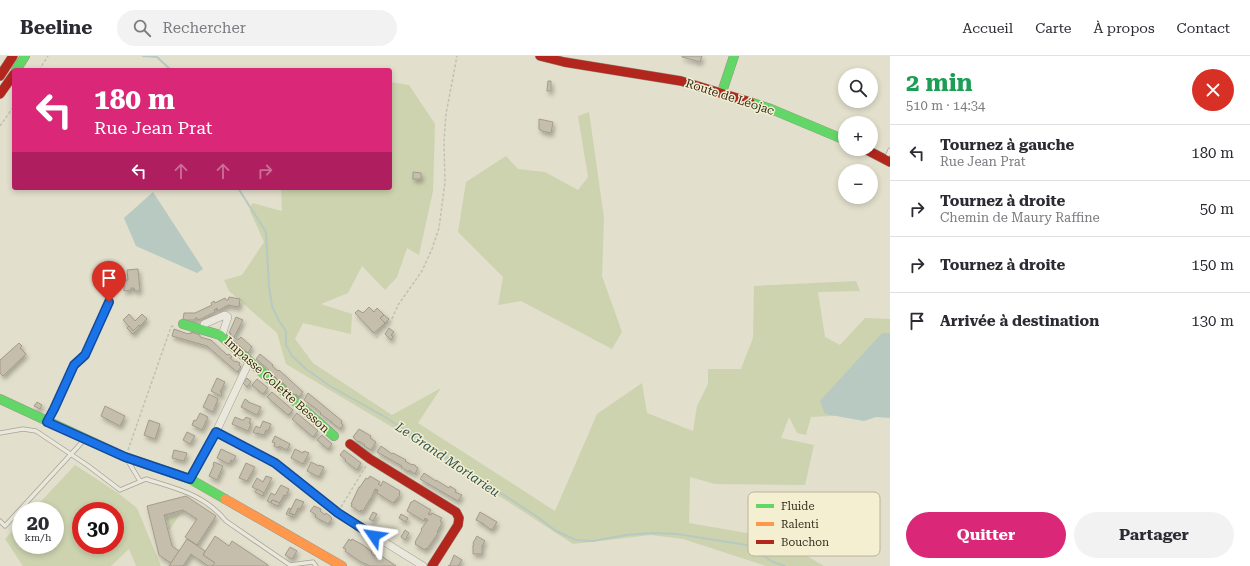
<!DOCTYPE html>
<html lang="fr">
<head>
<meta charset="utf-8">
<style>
	body { margin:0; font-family:"Roboto Serif",serif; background:#f2f2f3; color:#2b2b33; height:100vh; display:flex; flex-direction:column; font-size:15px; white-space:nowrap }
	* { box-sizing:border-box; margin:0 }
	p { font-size:13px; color:#7c7c81 }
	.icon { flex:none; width:22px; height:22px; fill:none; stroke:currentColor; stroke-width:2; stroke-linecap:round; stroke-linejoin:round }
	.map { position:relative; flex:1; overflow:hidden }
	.panel { display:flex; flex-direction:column; background:#fff; width:360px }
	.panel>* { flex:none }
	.top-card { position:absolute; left:12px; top:12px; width:380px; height:122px; border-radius:4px; box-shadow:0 2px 6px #0003; background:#db2777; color:#fff; overflow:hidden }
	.buttons { position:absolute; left:838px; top:12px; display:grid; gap:8px }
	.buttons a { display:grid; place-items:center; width:40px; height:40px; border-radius:50%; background:#fff; box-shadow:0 2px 6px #0003; font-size:20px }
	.speed { position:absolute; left:12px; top:446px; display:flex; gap:8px; font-size:20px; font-weight:700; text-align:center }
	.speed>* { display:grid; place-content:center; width:52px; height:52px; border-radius:50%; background:#fff; box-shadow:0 2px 6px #0003; line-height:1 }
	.speed small { font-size:10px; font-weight:400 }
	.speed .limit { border:6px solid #d22; background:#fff; color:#111 }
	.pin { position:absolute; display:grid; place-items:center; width:34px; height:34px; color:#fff; margin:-41px -17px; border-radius:50% 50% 50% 0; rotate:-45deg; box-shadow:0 0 4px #0007 }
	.pin .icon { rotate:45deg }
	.me { position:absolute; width:44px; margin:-22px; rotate:302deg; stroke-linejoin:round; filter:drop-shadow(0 0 3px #0008) }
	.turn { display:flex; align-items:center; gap:14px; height:84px; padding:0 16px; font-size:18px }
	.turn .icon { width:52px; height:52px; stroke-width:2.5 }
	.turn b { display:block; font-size:28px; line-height:34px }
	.lanes { display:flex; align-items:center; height:38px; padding:0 16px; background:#0003; justify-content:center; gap:20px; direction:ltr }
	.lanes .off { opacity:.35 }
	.round { display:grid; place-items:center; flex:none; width:42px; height:42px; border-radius:21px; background:#f2f2f3 }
	.headline { display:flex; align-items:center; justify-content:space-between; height:68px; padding:0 16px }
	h1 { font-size:24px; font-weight:700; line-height:30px; color:#1e9e55 }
	.action { display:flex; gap:8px; margin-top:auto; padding:8px 16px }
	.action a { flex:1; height:46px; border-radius:24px; background:#db2777; color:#fff; font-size:16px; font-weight:700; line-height:46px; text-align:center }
	.action a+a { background:#f2f2f3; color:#2b2b33 }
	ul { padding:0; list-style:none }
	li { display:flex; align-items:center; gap:12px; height:56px; padding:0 16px; border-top:1px solid #e1e1e2 }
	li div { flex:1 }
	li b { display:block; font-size:15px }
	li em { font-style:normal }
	header { display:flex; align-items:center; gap:24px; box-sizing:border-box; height:56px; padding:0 20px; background:#fff; border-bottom:1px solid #e1e1e2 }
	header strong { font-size:19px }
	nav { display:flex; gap:22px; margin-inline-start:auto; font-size:14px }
	.search { width:280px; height:36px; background:#f2f2f3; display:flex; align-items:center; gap:10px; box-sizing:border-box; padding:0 14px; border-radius:22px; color:#7c7c81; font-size:15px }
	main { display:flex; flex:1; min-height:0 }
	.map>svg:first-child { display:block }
	.green { fill:#cdd3ae; fill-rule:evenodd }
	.water { fill:#b7c9c0 }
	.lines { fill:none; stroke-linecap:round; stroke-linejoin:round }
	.stream { stroke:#b7c9c0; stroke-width:2 }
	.building { fill:#c6bead; stroke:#a29b8b; filter:url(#shadow) }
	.lane-casing { stroke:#a7a395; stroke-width:5 }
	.street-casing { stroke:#a7a395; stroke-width:8 }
	.fast-casing { stroke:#979385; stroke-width:10 }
	.slow-casing { stroke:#979385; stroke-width:10 }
	.jam-casing { stroke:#979385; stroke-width:10 }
	.path { stroke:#c3c0b4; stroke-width:1.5; stroke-dasharray:3 2; stroke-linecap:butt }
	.lane { stroke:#eae8dd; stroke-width:3.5 }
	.street { stroke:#eae8dd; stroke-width:7 }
	.fast { stroke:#63d668; stroke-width:9 }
	.slow { stroke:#ff974d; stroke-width:9 }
	.jam { stroke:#b3261e; stroke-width:9 }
	.route-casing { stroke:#114b97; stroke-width:10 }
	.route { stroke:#1a73e8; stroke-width:7 }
	.labels { text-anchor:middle; stroke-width:3; stroke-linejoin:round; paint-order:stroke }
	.street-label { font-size:12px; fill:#352c1e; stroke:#f4efd1 }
	.water-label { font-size:13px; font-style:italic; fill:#2d5255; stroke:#f4efd1 }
	.key { fill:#f4efd1; stroke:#bbb49b; stroke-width:1 }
	.key-label { font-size:11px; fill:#352c1e }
</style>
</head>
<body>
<header>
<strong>Beeline</strong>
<div class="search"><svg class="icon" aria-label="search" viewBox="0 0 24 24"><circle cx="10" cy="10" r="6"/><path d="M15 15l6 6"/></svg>Rechercher</div>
<nav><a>Accueil</a><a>Carte</a><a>À propos</a><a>Contact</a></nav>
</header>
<main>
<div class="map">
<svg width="890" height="510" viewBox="0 0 890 510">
	<defs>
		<filter id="shadow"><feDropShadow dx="2" dy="3.5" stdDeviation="2" flood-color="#0004"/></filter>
	</defs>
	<rect width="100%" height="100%" fill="#e2dfcc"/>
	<!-- green -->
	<g class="green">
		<path d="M 390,26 L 409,29 L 435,68 L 433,135 L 419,199 L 407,192 L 397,221 L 385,234 L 362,210 L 348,237 L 321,248 L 352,258 L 351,278 L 303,267 L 295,283 L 313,307 L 392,359 L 441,332 L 418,367 L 555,455 L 597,358 L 642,327 L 647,357 L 693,375 L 697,350 L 708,328 L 708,313 L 741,313 L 753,282 L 754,230 L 856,225 L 860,235 L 818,236 L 825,281 L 840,289 L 865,262 L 890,263 L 890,357 L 811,361 L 806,379 L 797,377 L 789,361 L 781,382 L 814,389 L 805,429 L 715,428 L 690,421 L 689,467 L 776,482 L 824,510 L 766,510 L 683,483 L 651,479 L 573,488 L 407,380 L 286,308 L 277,277 L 229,235 L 224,224 L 242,219 L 264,186 L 250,155 L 252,147 L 282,155 L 281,132 L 390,132 Z"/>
		<path d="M 589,56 L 604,162 L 602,220 L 622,276 L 612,293 L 521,245 L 498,249 L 503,221 L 458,176 L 466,126 L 506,100 L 518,113 L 545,116 L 578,134 L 588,121 L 578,60 Z"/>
		<path d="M 75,409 L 118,437 L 137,452 L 161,510 L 136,510 L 129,493 L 111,510 L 23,510 L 5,483 L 21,466 L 21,489 L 55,489 L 55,455 L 32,455 ZM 81,455 L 115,455 L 115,489 L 81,489 Z"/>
		<path d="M 180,458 L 169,475 L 166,462 Z"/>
	</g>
	<!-- water -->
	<g class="water">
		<path d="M 153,136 L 203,213 L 197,217 L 136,190 L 124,162 Z"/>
		<path d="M 882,277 L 890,277 L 890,362 L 876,361 L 864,365 L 825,358 L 820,345 Z"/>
	</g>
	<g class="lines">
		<!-- stream -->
		<g class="stream">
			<path d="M 143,0 L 157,1 L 171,14"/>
			<path d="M 238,132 L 266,176 L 269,230 L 272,250 L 279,265 L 286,275 L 286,289 L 292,300 L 306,313 L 330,330 L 385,361 L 539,462 L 556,475 L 576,484 L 593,485 L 626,479 L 652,477 L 677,478 L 747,489 L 773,506 L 785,510"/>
		</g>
	</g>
	<!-- building -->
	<g class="building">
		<path d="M 682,0 L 702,0 L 700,6 L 682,1 Z"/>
		<path d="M 548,25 L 551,25 L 551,35 L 547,35 Z"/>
		<path d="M 539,63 L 553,66 L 551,77 L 542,75 L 539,73 Z"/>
		<path d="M 413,116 L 421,117 L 421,123 L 413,123 Z"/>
		<path d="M 138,213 L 140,235 L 135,235 L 134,232 L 131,232 L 131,234 L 124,235 L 124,224 L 128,224 L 127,214 Z"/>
		<path d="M 229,241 L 240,243 L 239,251 L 228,249 L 218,255 L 217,252 L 214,254 L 215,256 L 201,263 L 198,264 L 197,262 L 195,262 L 195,264 L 183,264 L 184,257 L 195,257 L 212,249 L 211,247 L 214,245 L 215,247 L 225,242 L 226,244 L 228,244 Z"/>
		<path d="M 369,251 L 374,256 L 377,252 L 384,259 L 380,262 L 385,267 L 374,277 L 355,257 L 358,254 L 363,257 Z"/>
		<path d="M 129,258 L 135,265 L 142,258 L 147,263 L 140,270 L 139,269 L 133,275 L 123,264 Z"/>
		<path d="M 384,259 L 389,263 L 385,267 L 380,262 Z"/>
		<path d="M 236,261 L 243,264 L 234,281 L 238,284 L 241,281 L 252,291 L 248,297 L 229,282 L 231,277 L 229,277 Z"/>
		<path d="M 139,269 L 140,270 L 133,278 L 127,272 L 129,270 L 133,275 Z"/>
		<path d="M 389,272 L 394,276 L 391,279 L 393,281 L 391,284 L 385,278 Z"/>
		<path d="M 174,273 L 188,278 L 189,277 L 191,278 L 191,276 L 200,279 L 200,281 L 211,284 L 227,299 L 229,298 L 232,301 L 230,302 L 235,306 L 236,305 L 240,307 L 239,309 L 241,311 L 237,316 L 207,290 L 172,280 Z"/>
		<path d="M 19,287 L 22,290 L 20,292 L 26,298 L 3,320 L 0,317 L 0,304 Z"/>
		<path d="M 260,298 L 273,309 L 272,310 L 278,315 L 279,314 L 303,336 L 299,341 L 296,338 L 295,340 L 289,335 L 290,334 L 280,324 L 279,325 L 274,320 L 273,321 L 267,316 L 269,314 L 256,303 Z"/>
		<path d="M 217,322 L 225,326 L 220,336 L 222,337 L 221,340 L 211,335 Z"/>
		<path d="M 247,322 L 251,326 L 247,331 L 243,327 Z"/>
		<path d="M 257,323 L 268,332 L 263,338 L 252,329 Z"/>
		<path d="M 272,336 L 293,354 L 288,359 L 267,341 Z"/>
		<path d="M 308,337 L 342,365 L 341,367 L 343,369 L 340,373 L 331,366 L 332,366 L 320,358 L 321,357 L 315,352 L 304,344 Z"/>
		<path d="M 209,338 L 218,343 L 213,356 L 203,351 Z"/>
		<path d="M 245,343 L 248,345 L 248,346 L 261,351 L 257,359 L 241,351 Z"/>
		<path d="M 37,346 L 42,349 L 40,353 L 34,350 Z"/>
		<path d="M 105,350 L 125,360 L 120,370 L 101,360 Z"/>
		<path d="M 200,357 L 208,361 L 202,374 L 192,369 L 194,364 L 196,365 Z"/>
		<path d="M 297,357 L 318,375 L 313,381 L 292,363 Z"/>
		<path d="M 235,361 L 242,364 L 244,364 L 246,361 L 251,363 L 249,367 L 251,368 L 248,375 L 232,368 Z"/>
		<path d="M 149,364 L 160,368 L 155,383 L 144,379 Z"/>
		<path d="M 263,365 L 271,368 L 268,375 L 266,374 L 264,379 L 257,377 L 256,378 L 253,376 L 256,370 L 260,372 Z"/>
		<path d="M 359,373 L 371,380 L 370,382 L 376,386 L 371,394 L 364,390 L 365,389 L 359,385 L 358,386 L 353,381 Z"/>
		<path d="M 187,376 L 195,380 L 190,388 L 183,384 Z"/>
		<path d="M 322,379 L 332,388 L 328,393 L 317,384 Z"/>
		<path d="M 275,380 L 290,388 L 287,394 L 279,390 L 278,392 L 274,390 L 275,387 L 272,386 Z"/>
		<path d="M 381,390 L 392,398 L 393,397 L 406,404 L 405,405 L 412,409 L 413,408 L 416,410 L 416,411 L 418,412 L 415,418 L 409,414 L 409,416 L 401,411 L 402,410 L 377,396 Z"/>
		<path d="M 221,393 L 236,400 L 233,405 L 231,404 L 229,408 L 217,402 Z"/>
		<path d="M 295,393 L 303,397 L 304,395 L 309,397 L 303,408 L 291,402 Z"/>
		<path d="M 174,394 L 187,397 L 184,405 L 172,402 Z"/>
		<path d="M 344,394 L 361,407 L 357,414 L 345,405 L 346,404 L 340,399 Z"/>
		<path d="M 214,406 L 223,410 L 217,424 L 209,420 L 214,409 L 213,409 Z"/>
		<path d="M 311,406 L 319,410 L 319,409 L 324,411 L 319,421 L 307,415 Z"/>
		<path d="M 246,407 L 255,411 L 247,425 L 239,422 Z"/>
		<path d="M 424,417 L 436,425 L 436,424 L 449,432 L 450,430 L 456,434 L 455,436 L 462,439 L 458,445 L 420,423 Z"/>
		<path d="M 266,420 L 272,422 L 264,437 L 252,431 L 257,422 L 263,426 Z"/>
		<path d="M 370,420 L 380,426 L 378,428 L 381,430 L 383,425 L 400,435 L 399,438 L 400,439 L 393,447 L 377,437 L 378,434 L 375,433 L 371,443 L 370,443 L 363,455 L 361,454 L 360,456 L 351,450 L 352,448 L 351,448 L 359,431 L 360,431 L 366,422 L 368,423 Z"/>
		<path d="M 281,429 L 289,433 L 286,440 L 284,439 L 280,447 L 272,444 L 271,447 L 267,445 L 271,437 L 275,439 Z"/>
		<path d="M 257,433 L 264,437 L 263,440 L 255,436 Z"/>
		<path d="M 186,440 L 216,460 L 197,489 L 185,481 L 197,463 L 183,454 L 164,459 L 172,490 L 179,495 L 171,507 L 159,499 L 147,450 Z"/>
		<path d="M 296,443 L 304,446 L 300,453 L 298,452 L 295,459 L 289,457 Z"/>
		<path d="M 272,444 L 280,447 L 278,450 L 271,447 Z"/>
		<path d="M 414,444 L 431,454 L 428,458 L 431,459 L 432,457 L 442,462 L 440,465 L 442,467 L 437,476 L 438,477 L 427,493 L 426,492 L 425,494 L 415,488 L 416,487 L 415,486 L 422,474 L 421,473 L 428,464 L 425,462 L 424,465 L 407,455 L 411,446 L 412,446 Z"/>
		<path d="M 314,450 L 321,453 L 320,455 L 325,459 L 326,457 L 330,460 L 332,463 L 328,468 L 315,461 L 316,459 L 310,455 Z"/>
		<path d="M 289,452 L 291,453 L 289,457 L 293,459 L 292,461 L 286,458 Z"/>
		<path d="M 373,456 L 377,458 L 373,465 L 369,463 Z"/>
		<path d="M 480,456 L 497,466 L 492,474 L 484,469 L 484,468 L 476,464 Z"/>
		<path d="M 401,458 L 408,462 L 406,466 L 399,462 Z"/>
		<path d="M 405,474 L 409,477 L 405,484 L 401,481 Z"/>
		<path d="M 215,480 L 229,490 L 232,485 L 268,509 L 268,510 L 212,510 L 215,507 L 203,499 Z"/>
		<path d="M 477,480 L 485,485 L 482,490 L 482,498 L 473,498 L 473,489 L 474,489 L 473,487 Z"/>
		<path d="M 187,483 L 205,495 L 203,499 L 215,507 L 212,510 L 208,510 L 191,498 L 183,510 L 169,510 Z"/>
		<path d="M 349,483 L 351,485 L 352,483 L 363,489 L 372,496 L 371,497 L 375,500 L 376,498 L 380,499 L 396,510 L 370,510 L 361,506 L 345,495 L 346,493 L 343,492 Z"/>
		<path d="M 290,491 L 297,495 L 292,503 L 285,499 Z"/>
		<path d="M 454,499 L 462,504 L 458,510 L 448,510 L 450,509 Z"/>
	</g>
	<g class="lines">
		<defs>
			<g id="lane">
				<path d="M 886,103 L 890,94"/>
				<path d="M 49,363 L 55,353 L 74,309 L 85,299 L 109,246"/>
				<path d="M 0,377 L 23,373 L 36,375 L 87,409 L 120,434 L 146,423 C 177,433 204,438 226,465 L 290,509 L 313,506 L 316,510"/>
				<path d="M 128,405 L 140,425"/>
				<path d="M 0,465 L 5,470 L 84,384"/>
			</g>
			<g id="street">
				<path d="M 204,274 L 204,268 L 225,259 L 228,261 L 223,276 L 220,279"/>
				<path d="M 216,376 L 275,407 L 338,457 L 423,510"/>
				<path d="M 190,423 L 216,376 L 249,306"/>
			</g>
			<g id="fast">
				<path d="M 16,14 L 25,0"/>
				<path d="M 722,36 L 734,0"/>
				<path d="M 750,46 L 771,53 L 845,84"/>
				<path d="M 183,268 L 220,279 L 334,380"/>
				<path d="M 0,343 L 125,401 L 190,423 L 225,443"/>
			</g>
			<path id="slow" d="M 225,443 L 342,510"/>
			<g id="jam">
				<path d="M 540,0 L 564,6 L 681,25 L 750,46"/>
				<path d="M 0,20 L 13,0"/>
				<path d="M 0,38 L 14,18"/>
				<path d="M 865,93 L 890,106"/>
				<path d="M 350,388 L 370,403 L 456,456 L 459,462 L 458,469 L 432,510"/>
			</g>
		</defs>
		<!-- lane casing -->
		<use href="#lane" class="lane-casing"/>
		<!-- street casing -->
		<use href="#street" class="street-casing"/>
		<!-- fast casing -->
		<use href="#fast" class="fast-casing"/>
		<!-- slow casing -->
		<use href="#slow" class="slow-casing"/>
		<!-- jam casing -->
		<use href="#jam" class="jam-casing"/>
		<!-- path -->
		<g class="path">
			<path d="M 39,14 L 48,0"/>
			<path d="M 0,70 L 14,50"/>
			<path d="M 376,282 L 391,265 L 398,249 L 422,215 L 432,193 L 439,172 L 445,126 L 444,86 L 446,58 L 457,0"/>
			<path d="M 128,394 L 171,271 L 175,269"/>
			<path d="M 341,451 L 366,410"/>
		</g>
		<!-- lane -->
		<use href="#lane" class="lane"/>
		<!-- street -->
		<use href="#street" class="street"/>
		<!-- fast -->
		<use href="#fast" class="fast"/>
		<!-- slow -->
		<use href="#slow" class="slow"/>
		<!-- jam -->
		<use href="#jam" class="jam"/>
	</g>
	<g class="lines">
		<defs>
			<path id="route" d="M 109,246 L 85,299 L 74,309 L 54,353 L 47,366 L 125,401 L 190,423 L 216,376 L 275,407 L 338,457 L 374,480"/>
		</defs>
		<!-- route casing -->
		<use href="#route" class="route-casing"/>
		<!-- route -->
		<use href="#route" class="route"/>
	</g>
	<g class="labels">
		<!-- street labels -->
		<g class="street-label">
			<text transform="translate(730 41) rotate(18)" y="4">Route de Léojac</text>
			<text transform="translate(277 329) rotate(42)" y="4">Impasse Colette Besson</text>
		</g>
		<!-- water labels -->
		<g class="water-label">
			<text transform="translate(448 403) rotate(34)" y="5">Le Grand Mortarieu</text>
		</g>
	</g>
	<!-- legend -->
	<rect x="748" y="436" width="132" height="64" rx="6" class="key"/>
	<rect x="756" y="448" width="18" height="4" fill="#63d668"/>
	<rect x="756" y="466" width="18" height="4" fill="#ff974d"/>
	<rect x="756" y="484" width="18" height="4" fill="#b3261e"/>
	<g class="key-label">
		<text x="781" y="454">Fluide</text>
		<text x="781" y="472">Ralenti</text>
		<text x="781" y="490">Bouchon</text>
	</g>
</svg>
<div class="buttons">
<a><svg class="icon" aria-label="search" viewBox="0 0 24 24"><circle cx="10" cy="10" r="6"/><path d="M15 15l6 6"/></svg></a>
<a>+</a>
<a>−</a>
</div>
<div class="speed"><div>20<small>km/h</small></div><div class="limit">30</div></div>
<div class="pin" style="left:109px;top:246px;background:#d93025"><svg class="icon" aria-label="arrive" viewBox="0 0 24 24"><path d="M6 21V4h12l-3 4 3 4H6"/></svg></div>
<svg class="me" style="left:374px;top:480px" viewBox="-20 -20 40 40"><path d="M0-17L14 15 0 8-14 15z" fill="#1a73e8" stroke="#fff" stroke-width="4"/></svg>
<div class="top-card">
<div class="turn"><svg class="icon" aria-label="left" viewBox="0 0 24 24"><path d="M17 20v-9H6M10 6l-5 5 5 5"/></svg><div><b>180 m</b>Rue Jean Prat</div></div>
<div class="lanes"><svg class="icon" aria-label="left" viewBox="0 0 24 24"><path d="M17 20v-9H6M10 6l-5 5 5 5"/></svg><svg class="icon off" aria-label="ahead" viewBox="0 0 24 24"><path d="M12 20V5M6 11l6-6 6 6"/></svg><svg class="icon off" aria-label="ahead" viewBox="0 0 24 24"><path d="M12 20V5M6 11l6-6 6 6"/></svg><svg class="icon off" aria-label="right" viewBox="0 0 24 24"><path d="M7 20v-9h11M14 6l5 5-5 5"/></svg></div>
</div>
</div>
<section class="panel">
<div class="headline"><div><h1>2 min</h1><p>510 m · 14:34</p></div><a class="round" style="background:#d93025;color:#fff"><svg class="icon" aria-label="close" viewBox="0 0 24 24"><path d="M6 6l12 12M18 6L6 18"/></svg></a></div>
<ul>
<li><svg class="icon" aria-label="left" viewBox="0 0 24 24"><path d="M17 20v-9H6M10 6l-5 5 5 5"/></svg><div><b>Tournez à gauche</b><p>Rue Jean Prat</p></div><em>180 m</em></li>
<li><svg class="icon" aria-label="right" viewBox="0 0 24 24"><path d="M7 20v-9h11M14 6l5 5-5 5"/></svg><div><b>Tournez à droite</b><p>Chemin de Maury Raffine</p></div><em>50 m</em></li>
<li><svg class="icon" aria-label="right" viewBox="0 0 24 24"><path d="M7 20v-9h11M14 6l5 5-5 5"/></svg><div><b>Tournez à droite</b></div><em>150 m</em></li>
<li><svg class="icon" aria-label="arrive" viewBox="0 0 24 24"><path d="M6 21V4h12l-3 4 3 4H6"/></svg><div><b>Arrivée à destination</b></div><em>130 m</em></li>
</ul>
<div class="action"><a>Quitter</a><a>Partager</a></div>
</section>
</main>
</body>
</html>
